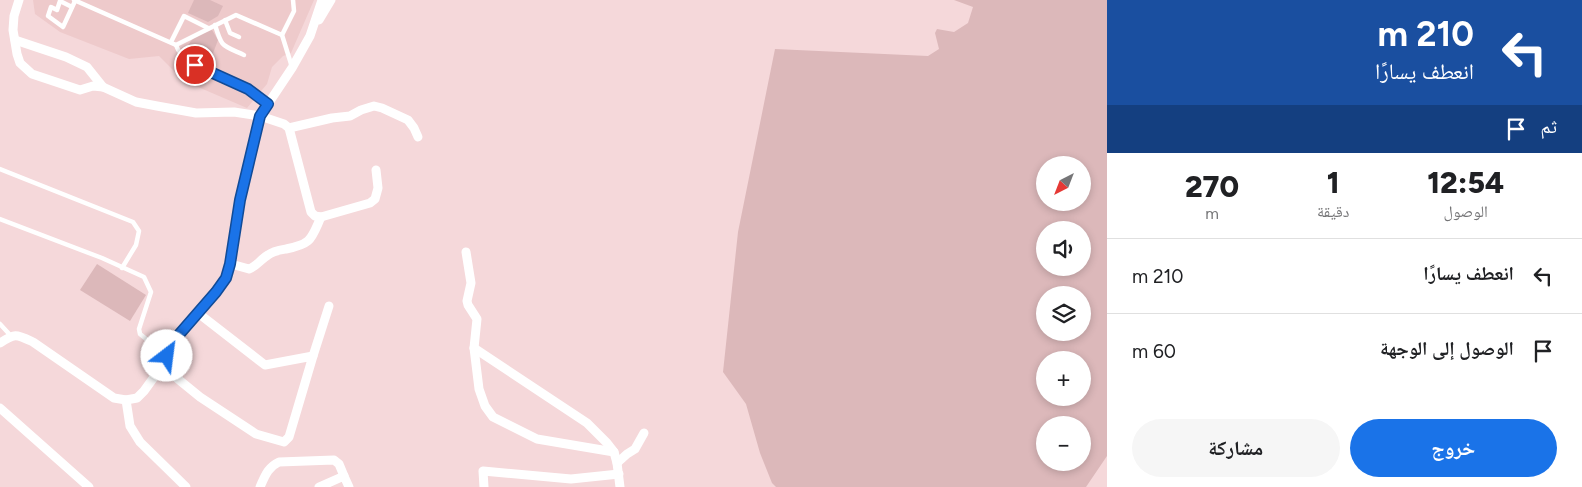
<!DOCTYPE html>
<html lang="ar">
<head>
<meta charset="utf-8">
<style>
	body { margin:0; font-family:Figtree,"Noto Naskh Arabic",sans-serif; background:#f6f6f6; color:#202124; direction:rtl; height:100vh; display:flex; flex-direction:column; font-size:19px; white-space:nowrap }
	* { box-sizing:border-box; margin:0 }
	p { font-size:16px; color:#757577 }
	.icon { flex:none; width:28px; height:28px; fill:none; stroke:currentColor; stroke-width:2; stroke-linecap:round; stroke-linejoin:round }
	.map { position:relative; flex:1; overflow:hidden; direction:ltr }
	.sheet { display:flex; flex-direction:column; background:#fff; width:475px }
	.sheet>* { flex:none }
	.banner { background:#1a4fa0; color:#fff; overflow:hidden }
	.needle { width:32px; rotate:222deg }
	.tools { position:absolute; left:1036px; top:156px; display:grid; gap:10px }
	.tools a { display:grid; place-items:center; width:55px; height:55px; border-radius:50%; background:#fff; box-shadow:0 2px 8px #0003; font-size:25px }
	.pin { position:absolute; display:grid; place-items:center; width:42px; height:42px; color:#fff; margin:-21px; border:2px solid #fff; border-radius:50%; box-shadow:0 1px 5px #0007 }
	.me { position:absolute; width:55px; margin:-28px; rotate:30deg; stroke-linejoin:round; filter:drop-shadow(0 0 4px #0008) }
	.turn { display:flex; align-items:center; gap:18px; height:105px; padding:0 25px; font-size:22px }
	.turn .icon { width:65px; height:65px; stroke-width:2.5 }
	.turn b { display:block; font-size:35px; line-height:42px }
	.then { display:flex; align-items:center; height:48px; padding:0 25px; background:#0003; gap:10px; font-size:19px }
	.eta { display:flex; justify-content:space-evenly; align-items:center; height:85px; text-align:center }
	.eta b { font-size:30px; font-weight:800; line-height:35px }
	.button { display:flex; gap:10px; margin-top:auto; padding:10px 25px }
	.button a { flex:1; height:58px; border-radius:30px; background:#1a73e8; color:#fff; font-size:20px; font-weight:800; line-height:58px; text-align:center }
	.button a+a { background:#f6f6f6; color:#202124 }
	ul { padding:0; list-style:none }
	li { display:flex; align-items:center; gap:15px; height:75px; padding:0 25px; border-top:1px solid #e0e0e0 }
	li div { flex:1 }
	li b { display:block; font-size:19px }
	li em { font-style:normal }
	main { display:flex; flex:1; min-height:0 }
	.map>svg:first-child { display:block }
	.built { fill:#eecacb }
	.green { fill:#dcb8ba; fill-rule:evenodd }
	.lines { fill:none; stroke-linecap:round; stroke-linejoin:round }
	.lane { stroke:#fff; stroke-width:4.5 }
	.street { stroke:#fff; stroke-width:9 }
	.route-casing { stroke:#114b97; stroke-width:12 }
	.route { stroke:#1a73e8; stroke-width:9 }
</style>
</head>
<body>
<main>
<section class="sheet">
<div class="banner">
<div class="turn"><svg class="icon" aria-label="left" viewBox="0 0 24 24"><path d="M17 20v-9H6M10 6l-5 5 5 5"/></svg><div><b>210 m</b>انعطف يسارًا</div></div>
<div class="then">ثم<svg class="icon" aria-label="arrive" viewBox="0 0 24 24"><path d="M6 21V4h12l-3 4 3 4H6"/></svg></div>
</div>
<div class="eta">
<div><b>12:54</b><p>الوصول</p></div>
<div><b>1</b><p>دقيقة</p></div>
<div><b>270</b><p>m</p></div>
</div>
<ul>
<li><svg class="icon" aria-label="left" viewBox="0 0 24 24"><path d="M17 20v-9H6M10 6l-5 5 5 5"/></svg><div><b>انعطف يسارًا</b></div><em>210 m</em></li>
<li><svg class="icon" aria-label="arrive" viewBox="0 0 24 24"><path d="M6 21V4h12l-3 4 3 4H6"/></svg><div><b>الوصول إلى الوجهة</b></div><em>60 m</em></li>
</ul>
<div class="button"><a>خروج</a><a>مشاركة</a></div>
</section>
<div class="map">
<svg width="1107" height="487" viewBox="0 0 1107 487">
	<rect width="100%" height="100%" fill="#f5d8da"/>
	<!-- built -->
	<path class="built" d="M 33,0 L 314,0 L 291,53 L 283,56 L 272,67 L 267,84 L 247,108 L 184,81 L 159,56 L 129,59 L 60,32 L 35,14 Z"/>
	<!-- green -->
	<g class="green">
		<path d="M 194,0 L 210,0 L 223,6 L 218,16 L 208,22 L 188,13 Z"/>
		<path d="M 954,0 L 1107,0 L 1107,456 L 1086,487 L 776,487 L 772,483 L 760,453 L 746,404 L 723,372 L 738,232 L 775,49 L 928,56 L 939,49 L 935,33 L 937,29 L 954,32 L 968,23 L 973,7 ZM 1045,165 L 1082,165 L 1082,202 L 1045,202 ZM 1045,230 L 1082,230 L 1082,268 L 1045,268 ZM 1045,295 L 1082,295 L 1082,332 L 1045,332 ZM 1045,360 L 1082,360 L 1082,398 L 1045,398 ZM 1045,425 L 1082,425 L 1082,462 L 1045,462 Z"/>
		<path d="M 212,30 L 218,40 L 209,64 L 205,61 L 189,56 L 188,52 L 186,51 C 192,35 197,36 212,30 Z"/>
		<path d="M 97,264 L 146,295 L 130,321 L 80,290 Z"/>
	</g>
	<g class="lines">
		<!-- lane -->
		<g class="lane">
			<path d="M 74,0 L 176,45 L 236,15 L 282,35"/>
			<path d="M 72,7 L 60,1 L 57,10 L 51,7 L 48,16 L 63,27 L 75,1"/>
			<path d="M 225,20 L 230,33 L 239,37"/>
			<path d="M 215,25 C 222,48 222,45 244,55"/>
			<path d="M 171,42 L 184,16 L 208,28"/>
			<path d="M 176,45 C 182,67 227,78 246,88 C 254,92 261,98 268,103"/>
			<path d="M 292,67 L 282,35 L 294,11 L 293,0"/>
			<path d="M 0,169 L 133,222 L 139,231 L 136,245 L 122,268"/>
			<path d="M 0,219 L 102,258 L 144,277 L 151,292 L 139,329 L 140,334 L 167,356"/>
			<path d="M 0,324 L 11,336"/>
		</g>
		<!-- street -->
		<g class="street">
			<path d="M 19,0 L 14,16 L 13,30 L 17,54 L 20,63 L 32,74 L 80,90 L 93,86 L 103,87 L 136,102 L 157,106 L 196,113 L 234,112 L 260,116 L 284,124 L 289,128 L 311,212 L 315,216 L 321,217 L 370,203 L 375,199 L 378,188 L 376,170"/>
			<path d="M 319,20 L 331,0"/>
			<path d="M 15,40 L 66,57 L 87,67 L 103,87"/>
			<path d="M 289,128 L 332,118 L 350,116 L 361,110 L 374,106 L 382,108 L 408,120 L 414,128 L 418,137"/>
			<path d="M 466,252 L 471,283 L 467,301 L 468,305 L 477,319 L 474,348 L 479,389 L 485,406 L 493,417 L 537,439 L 614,452"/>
			<path d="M 231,264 L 249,269 C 257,266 261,259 268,255 C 273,251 280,250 286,249 C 312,244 311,239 321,217"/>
			<path d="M 0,343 C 15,333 16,334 33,342 L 114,398 L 126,400 L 137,398 L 144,391 L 162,366 L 176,338 L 216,292 L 226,277 L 231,264 L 241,200 L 260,116 L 292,68 L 310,36 L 322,0"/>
			<path d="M 474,348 L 587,423 L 607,443 L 614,452 L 617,463 L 620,487"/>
			<path d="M 313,356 L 329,306"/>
			<path d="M 162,366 L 200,397 L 256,434 L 284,442 L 289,437 L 313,356 L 265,365 L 198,313"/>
			<path d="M 126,400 L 130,426 L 140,442 L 186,487"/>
			<path d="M 0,408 L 89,487"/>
			<path d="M 617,463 L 627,454 L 635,449 L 644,433"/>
			<path d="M 260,487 C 265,476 268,467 279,462 L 334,460 L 339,464 L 344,476"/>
			<path d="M 319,487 L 344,476 L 349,487"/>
			<path d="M 484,487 L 483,471 L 571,479 L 619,474"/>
		</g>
	</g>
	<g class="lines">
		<defs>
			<path id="route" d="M 167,356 L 176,338 L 216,292 L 226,278 L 230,264 L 240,200 L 260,116 L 268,104 L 248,89 L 195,65"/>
		</defs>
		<!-- route casing -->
		<use href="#route" class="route-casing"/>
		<!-- route -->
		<use href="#route" class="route"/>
	</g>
</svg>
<div class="tools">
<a><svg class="needle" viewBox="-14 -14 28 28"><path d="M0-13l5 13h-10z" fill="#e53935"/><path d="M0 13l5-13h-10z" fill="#757577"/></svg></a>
<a><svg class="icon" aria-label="sound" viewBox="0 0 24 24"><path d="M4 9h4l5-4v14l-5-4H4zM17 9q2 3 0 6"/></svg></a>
<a><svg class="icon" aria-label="layers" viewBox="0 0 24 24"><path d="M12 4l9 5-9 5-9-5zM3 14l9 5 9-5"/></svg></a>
<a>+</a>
<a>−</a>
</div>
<div class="pin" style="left:195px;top:65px;background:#d93025"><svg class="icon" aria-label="arrive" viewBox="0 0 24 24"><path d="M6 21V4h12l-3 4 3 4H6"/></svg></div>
<svg class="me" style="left:167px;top:356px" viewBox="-20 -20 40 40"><circle r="19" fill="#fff"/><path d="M0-13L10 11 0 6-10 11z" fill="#1a73e8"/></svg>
</div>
</main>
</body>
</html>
